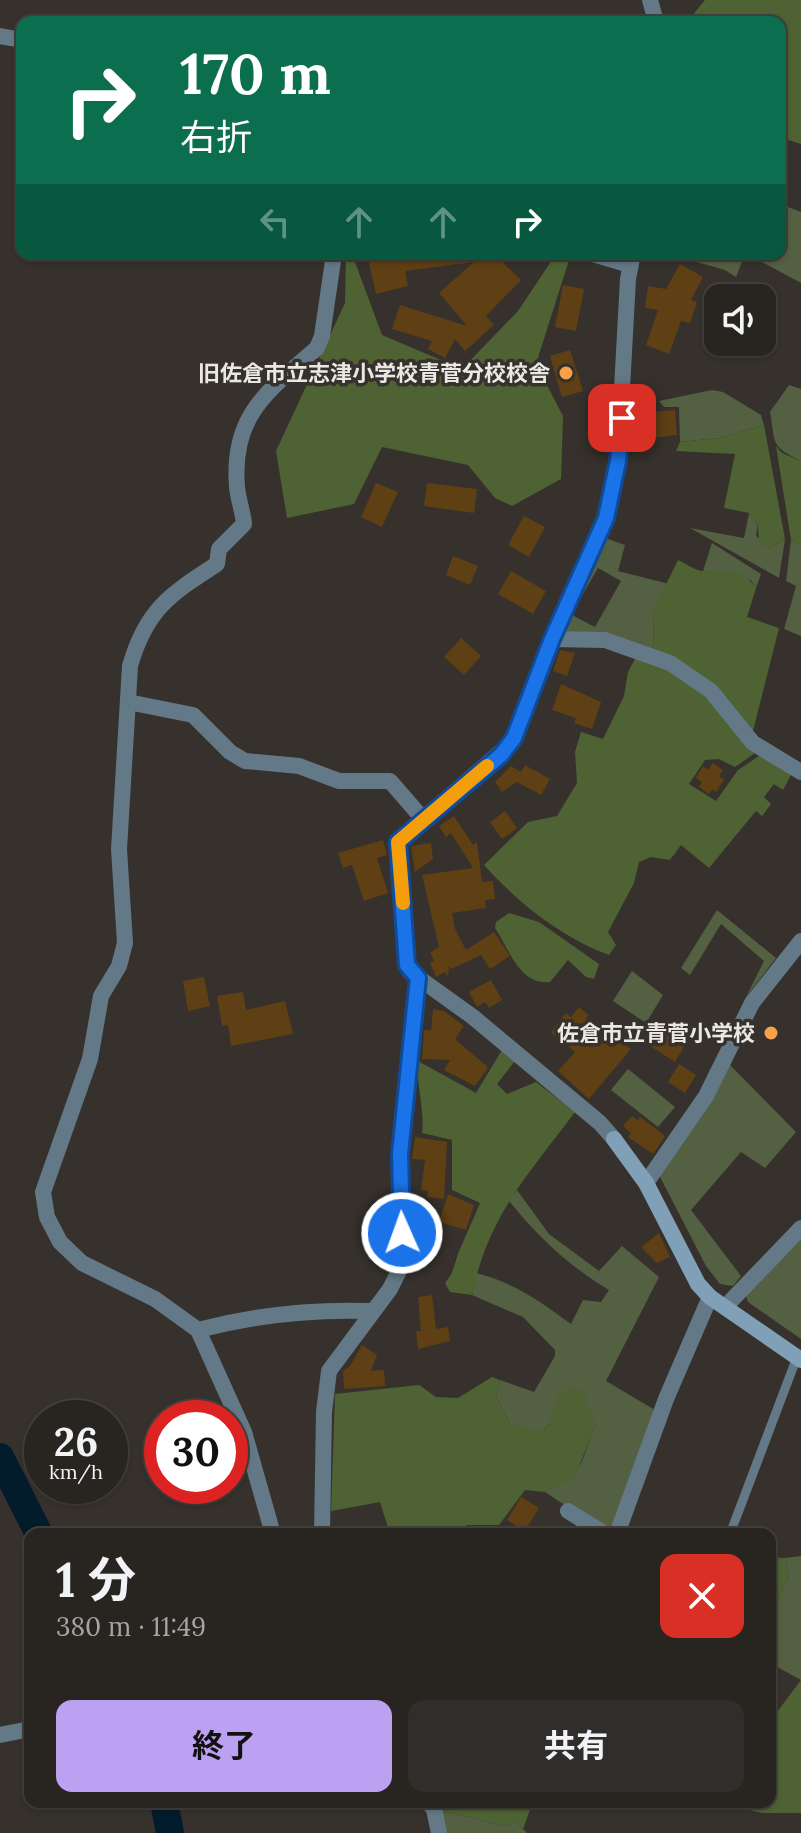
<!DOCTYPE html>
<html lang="ja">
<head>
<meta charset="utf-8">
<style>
	body { margin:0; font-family:Lora,"Noto Sans JP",serif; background:#302d2a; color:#f1f3f6; height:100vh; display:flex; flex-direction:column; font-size:30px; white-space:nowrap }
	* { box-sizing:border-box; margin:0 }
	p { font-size:26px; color:#a5a5a5 }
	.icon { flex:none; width:44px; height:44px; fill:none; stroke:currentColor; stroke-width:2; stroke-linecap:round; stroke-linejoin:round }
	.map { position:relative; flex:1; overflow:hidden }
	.drawer { position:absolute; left:24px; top:1528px; width:752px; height:280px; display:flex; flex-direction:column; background:#282521; border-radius:16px; box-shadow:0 2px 6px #0004,0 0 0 2px #44423f }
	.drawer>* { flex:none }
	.guide { position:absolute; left:16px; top:16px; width:770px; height:244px; border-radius:16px; box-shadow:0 2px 6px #0004,0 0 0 2px #44423f; background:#0b6e4f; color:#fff; overflow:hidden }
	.tools { position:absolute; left:704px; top:284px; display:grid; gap:16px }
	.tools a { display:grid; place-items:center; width:72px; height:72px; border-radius:16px; background:#282521; box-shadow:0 2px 6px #0004,0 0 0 2px #44423f; font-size:40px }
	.speed { position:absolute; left:24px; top:1400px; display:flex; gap:16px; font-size:40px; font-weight:700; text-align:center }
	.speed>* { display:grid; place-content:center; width:104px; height:104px; border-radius:50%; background:#282521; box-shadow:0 2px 6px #0004,0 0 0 2px #44423f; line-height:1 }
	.speed small { font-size:20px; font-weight:400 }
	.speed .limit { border:12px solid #d22; background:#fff; color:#111 }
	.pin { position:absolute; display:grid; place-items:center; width:68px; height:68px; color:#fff; margin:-34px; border-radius:16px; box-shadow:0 4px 12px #0006 }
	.me { position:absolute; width:88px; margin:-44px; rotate:358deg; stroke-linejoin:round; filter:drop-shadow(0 0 6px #0008) }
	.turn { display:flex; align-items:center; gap:28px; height:168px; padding:0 32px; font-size:36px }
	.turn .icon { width:104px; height:104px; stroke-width:2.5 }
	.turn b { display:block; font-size:56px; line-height:68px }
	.lanes { display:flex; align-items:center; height:76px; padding:0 32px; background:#0003; justify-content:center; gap:40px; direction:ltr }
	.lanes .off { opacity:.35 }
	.round { display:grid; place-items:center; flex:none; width:84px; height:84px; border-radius:16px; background:#302d2a }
	.head { display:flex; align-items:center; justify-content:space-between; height:136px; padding:0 32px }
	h1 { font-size:48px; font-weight:700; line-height:60px }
	.primary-button { display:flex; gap:16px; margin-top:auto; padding:16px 32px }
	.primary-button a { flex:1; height:92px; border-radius:16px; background:#bca0f2; color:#111; font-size:32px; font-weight:700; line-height:92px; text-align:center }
	.primary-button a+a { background:#302d2a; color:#f1f3f6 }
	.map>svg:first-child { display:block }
	.green { fill:#546042 }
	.forest { fill:#4f6234 }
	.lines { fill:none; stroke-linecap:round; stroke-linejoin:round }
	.river { stroke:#031c2b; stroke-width:28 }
	.building { fill:#5f3f14 }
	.lane { stroke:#647987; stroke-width:9 }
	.street { stroke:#647987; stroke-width:16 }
	.secondary { stroke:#7fa0b7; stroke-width:16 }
	.route-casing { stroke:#114b97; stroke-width:20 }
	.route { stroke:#1a73e8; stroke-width:14 }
	.slow { stroke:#f59e0b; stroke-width:14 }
	.poi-dot { fill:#f7a149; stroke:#36312c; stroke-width:3 }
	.labels { text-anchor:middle; stroke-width:7; stroke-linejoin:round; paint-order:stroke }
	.poi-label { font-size:22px; font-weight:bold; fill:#ebe8e4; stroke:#36312c; text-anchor:end }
</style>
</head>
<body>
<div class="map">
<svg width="801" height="1833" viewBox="0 0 801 1833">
	<rect width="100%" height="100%" fill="#36312c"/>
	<!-- green -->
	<g class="green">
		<path d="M 780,204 L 801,212 L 801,283 L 747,254 L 780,254 Z"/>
		<path d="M 684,254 L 745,254 L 736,277 L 725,270 L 683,258 Z"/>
		<path d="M 789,385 L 801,389 L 801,461 C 770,445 776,446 770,412 Z"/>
		<path d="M 712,390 L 723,392 L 761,415 L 764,425 L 719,438 L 680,442 L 679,407 L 664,407 L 659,401 Z"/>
		<path d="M 749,513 L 758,524 L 756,536 L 770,548 L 785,539 L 779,578 L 690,528 L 744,538 Z"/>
		<path d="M 605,538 L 625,545 L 618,571 L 669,584 L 654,609 L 653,652 L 561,632 L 572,615 L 595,627 L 621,581 L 598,568 L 576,606 Z"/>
		<path d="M 791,540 L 801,545 L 801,636 L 784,629 L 796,586 L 786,581 Z"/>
		<path d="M 712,543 L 761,574 L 756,588 L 751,580 L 703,571 Z"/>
		<path d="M 717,910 L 776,958 L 746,997 L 764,961 L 721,924 L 690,975 L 681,968 Z"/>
		<path d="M 632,971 L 663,995 L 646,1023 L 613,1001 Z"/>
		<path d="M 727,1062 L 796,1132 L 765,1168 L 741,1152 L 691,1210 L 741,1276 L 733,1286 L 720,1284 L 706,1266 L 658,1173 Z"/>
		<path d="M 628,1069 L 675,1107 L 658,1127 L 611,1090 Z"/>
		<path d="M 517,1190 L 549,1234 L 599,1271 L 622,1246 L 659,1277 L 606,1381 L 655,1410 L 616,1530 L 607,1533 L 545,1492 C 588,1471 579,1463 596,1423 L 554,1414 C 546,1440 531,1431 510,1424 L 496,1396 L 500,1380 L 534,1392 L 555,1356 L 555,1350 L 523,1317 L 472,1295 L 476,1273 C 513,1282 541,1302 571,1324 L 583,1300 L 601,1302 L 609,1290 C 569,1266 539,1238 509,1201 Z"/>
		<path d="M 801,1239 L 801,1339 L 748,1302 L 746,1296 Z"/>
		<path d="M 801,1556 L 801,1680 L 770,1663 L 770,1615 L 789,1576 L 785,1558 Z"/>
		<path d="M 441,1810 L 504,1826 L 516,1822 L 527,1833 L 444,1833 Z"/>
	</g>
	<!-- forest -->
	<g class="forest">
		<path d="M 705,0 L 801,0 L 801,144 L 785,139 L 780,125 L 780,22 L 687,22 Z"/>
		<path d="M 346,254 L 352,254 L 382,335 L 462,369 L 518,311 L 556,254 L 570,257 L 536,364 L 563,416 L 561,479 L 512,506 L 495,498 L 468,465 L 382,447 L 354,504 L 287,518 L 276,451 L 345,303 Z"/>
		<path d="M 764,425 L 785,539 L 770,548 L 759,545 L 758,524 L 749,513 L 724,508 L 735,454 L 676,451 L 680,442 L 719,438 Z"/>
		<path d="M 776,446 L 782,453 L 801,461 L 801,545 L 791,540 Z"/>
		<path d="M 678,560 C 685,563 694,570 702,571 C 723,574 740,564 756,588 L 747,617 L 779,628 L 752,735 L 653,652 L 654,609 Z"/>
		<path d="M 637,655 L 686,675 L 758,751 L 735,767 L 719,759 L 705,760 L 689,784 L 716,801 L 738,770 L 762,754 L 792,773 L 783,790 L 774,784 L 764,797 L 771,804 L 762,816 L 756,811 L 709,868 L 681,845 L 670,860 L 651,857 L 639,862 L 634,883 L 608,932 L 616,945 L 609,955 C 561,937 518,903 484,865 L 528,822 L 557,816 L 577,783 L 575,752 L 581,732 L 603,739 L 624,696 L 628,672 Z"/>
		<path d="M 509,913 L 539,922 L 599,964 L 594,979 L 586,977 L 568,960 L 550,982 C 520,986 509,949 495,928 L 496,922 Z"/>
		<path d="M 502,1050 L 515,1061 L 497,1084 L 507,1094 L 536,1082 L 575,1112 C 528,1175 488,1216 472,1295 L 450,1292 L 445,1283 C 456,1270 454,1261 461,1247 C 467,1232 474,1218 480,1203 L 452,1190 L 452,1140 L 422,1133 C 425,1109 416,1086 418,1061 L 476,1093 Z"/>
		<path d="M 492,1377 L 500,1380 L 496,1396 L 510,1424 C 547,1436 550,1435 557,1396 L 574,1386 L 586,1393 L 586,1405 L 596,1423 L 575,1477 L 545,1492 L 525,1490 L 499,1525 L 467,1525 L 459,1534 L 390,1534 L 380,1502 L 331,1511 L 335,1394 L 419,1385 L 436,1397 L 458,1398 Z"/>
		<path d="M 770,1557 L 785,1558 L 789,1576 L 770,1615 Z"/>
		<path d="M 801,1680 L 801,1813 L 762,1813 L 728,1805 L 770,1802 L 770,1728 L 777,1712 Z"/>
		<path d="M 437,1802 L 533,1802 L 523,1829 L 516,1822 L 504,1826 L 441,1810 Z"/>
	</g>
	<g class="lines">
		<!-- river -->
		<g class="river">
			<path d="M 0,1457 L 39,1534"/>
			<path d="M 164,1802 L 170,1833"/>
		</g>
	</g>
	<!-- building -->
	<g class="building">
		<path d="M 367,254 L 475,254 L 476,261 L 483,254 L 494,254 L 521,280 L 486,316 L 494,325 L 465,351 L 455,339 L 445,358 L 428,349 L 432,341 L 392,329 L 400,305 L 467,326 L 439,293 L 474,262 L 405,271 L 408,286 L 376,294 Z"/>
		<path d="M 680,264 L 703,277 L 691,300 L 697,302 L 690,323 L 681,321 L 669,354 L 646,345 L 658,310 L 645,308 L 648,286 L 666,289 Z"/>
		<path d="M 563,285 L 584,289 L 576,331 L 555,327 Z"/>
		<path d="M 570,350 L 583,391 L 562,397 L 550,356 Z"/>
		<path d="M 675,410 L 677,435 L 651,438 L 648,416 L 655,416 L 654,412 Z"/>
		<path d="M 376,483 L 398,492 L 382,527 L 361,517 Z"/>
		<path d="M 427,483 L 477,489 L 474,513 L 424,506 Z"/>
		<path d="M 524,516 L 545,527 L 529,557 L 508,545 Z"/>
		<path d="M 453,556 L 478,566 L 470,585 L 446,575 Z"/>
		<path d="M 511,571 L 546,591 L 533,614 L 498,594 Z"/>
		<path d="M 461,638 L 481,656 L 464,675 L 444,657 Z"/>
		<path d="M 560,650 L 575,653 L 567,676 L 553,671 Z"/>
		<path d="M 561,684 L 601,702 L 592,729 L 574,723 L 576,718 L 552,710 Z"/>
		<path d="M 713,763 L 723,770 L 719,776 L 724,780 L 716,792 L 712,789 L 709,794 L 699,787 L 702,782 L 696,778 L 703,766 L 708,770 Z"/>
		<path d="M 525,765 L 550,779 L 541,795 L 517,782 L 502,792 L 495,782 L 511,766 L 521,772 Z"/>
		<path d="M 505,811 L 517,828 L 502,839 L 490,822 Z"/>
		<path d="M 454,816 L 473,845 L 477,842 L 482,882 L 493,881 L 495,899 L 485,900 L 486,908 L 452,913 L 455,929 L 466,950 L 494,932 L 510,956 L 490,969 L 481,955 L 451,969 L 449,966 L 448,977 L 445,972 L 436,977 L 430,963 L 434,961 L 430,952 L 439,947 L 422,875 L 473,868 L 451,833 L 446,837 L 439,826 Z"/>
		<path d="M 383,840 L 387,855 L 377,858 L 388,893 L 364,901 L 352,865 L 343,868 L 338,853 Z"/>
		<path d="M 431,843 L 433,859 L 415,872 L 411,846 Z"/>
		<path d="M 204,977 L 210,1006 L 188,1011 L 183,981 Z"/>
		<path d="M 491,980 L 502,1000 L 489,1008 L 485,1002 L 477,1007 L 469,992 Z"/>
		<path d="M 243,992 L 246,1010 L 285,1001 L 293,1034 L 231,1046 L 228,1025 L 222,1026 L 217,996 Z"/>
		<path d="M 579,1007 L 589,1015 L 586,1018 L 631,1049 L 589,1099 L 558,1071 L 575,1052 L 551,1032 L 566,1013 L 571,1017 Z"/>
		<path d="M 433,1009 L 444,1011 L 464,1026 L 455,1039 L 488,1067 L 475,1086 L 444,1070 L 450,1060 L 422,1059 L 424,1030 L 431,1030 Z"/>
		<path d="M 658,1021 L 688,1040 L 675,1062 L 644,1042 Z"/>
		<path d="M 679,1064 L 696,1075 L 685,1093 L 668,1082 Z"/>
		<path d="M 632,1116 L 638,1120 L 640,1117 L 665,1136 L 653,1154 L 628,1137 L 631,1133 L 623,1126 Z"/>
		<path d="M 415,1137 L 447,1142 L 444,1199 L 427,1197 L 428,1191 L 421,1190 L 425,1160 L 412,1159 Z"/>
		<path d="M 448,1194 L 474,1205 L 466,1230 L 439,1222 Z"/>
		<path d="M 659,1233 L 670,1257 L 657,1263 L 641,1247 Z"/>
		<path d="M 432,1295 L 436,1329 L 448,1327 L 450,1341 L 418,1349 L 416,1331 L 421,1331 L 418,1297 Z"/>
		<path d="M 362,1345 L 377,1355 L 371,1371 L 384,1370 L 385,1386 L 344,1389 L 343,1371 L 350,1366 Z"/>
		<path d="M 521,1497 L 539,1508 L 525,1531 L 507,1520 Z"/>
	</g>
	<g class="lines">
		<!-- lane -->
		<path class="lane" d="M 730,1534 L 797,1357"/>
		<!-- street -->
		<g class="street">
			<path d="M 650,0 L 656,22"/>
			<path d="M 0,36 L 22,40"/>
			<path d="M 593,254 L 630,265"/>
			<path d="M 552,639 L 605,640 L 670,663 L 711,691 L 753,743 L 801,772"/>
			<path d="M 128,702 L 193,715 L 230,752 L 245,761 L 299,766 L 339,781 L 390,781 L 423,819"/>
			<path d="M 614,1139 L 600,1123 L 473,1017 L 409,971 L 397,848 L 402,837 L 510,744 L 552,639 L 606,518 L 618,461 L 628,279 L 633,254"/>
			<path d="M 646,1183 L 706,1096 L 752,1003 L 801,941"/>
			<path d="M 725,1307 L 801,1228"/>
			<path d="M 198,1330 C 255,1315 311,1309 370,1311"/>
			<path d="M 568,1511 L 605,1534"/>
			<path d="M 273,1534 L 244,1432 L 198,1330 L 155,1299 L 82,1263 L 60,1242 L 47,1217 L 43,1192 L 90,1059 L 101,996 L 119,966 L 125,943 L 119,849 L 130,666 C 146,610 169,595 217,564 L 219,549 L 244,524 C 243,512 238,499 237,487 C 231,415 268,391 317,348 L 322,336 L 334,254"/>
			<path d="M 322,1534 L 324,1412 L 329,1371 L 390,1289 L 400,1269 L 400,1154 L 418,978"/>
			<path d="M 617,1534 L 666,1399 L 710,1297"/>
			<path d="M 0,1735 L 30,1729"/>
			<path d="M 428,1802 L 434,1809 L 439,1833"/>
		</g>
		<!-- secondary -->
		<path class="secondary" d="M 614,1139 L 646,1183 L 698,1284 L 710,1297 L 801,1360"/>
	</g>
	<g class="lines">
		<defs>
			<path id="route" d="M 402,1233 L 400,1154 L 418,978 L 407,965 L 398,842 L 501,755 L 514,738 L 552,639 L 606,518 L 618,461 L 622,418"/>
		</defs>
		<!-- route casing -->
		<use href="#route" class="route-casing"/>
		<!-- route -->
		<use href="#route" class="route"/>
		<!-- slow -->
		<path class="slow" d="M 403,903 L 398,842 L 487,766"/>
	</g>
	<!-- markers -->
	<g class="poi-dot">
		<circle cx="566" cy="373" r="8"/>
		<circle cx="771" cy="1033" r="8"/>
	</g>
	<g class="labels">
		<!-- poi labels -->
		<g class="poi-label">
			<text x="550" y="381">旧佐倉市立志津小学校青菅分校校舎</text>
			<text x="755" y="1041">佐倉市立青菅小学校</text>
		</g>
	</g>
</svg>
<div class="tools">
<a><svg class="icon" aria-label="sound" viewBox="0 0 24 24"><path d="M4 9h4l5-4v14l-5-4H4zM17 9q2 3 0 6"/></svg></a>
</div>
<div class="speed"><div>26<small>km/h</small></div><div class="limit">30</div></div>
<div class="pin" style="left:622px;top:418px;background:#d93025"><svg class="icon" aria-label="arrive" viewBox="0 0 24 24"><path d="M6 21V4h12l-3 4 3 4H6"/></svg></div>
<svg class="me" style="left:402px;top:1233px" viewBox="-20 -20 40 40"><circle r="17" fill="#1a73e8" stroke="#fff" stroke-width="3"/><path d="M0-11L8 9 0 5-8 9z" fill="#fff"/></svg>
<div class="guide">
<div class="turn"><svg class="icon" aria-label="right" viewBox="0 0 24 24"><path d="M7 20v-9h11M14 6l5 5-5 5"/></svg><div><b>170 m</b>右折</div></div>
<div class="lanes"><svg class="icon off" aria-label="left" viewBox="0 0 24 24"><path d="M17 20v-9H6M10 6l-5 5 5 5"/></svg><svg class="icon off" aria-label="ahead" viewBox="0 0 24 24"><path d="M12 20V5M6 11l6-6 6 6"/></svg><svg class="icon off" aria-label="ahead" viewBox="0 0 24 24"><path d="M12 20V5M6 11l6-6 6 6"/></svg><svg class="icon" aria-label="right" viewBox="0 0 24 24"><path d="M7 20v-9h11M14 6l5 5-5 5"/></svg></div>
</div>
<section class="drawer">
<div class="head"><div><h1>1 分</h1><p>380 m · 11:49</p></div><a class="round" style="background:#d93025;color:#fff"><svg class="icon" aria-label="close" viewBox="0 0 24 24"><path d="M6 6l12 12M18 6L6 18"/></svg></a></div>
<div class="primary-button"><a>終了</a><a>共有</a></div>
</section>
</div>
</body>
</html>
